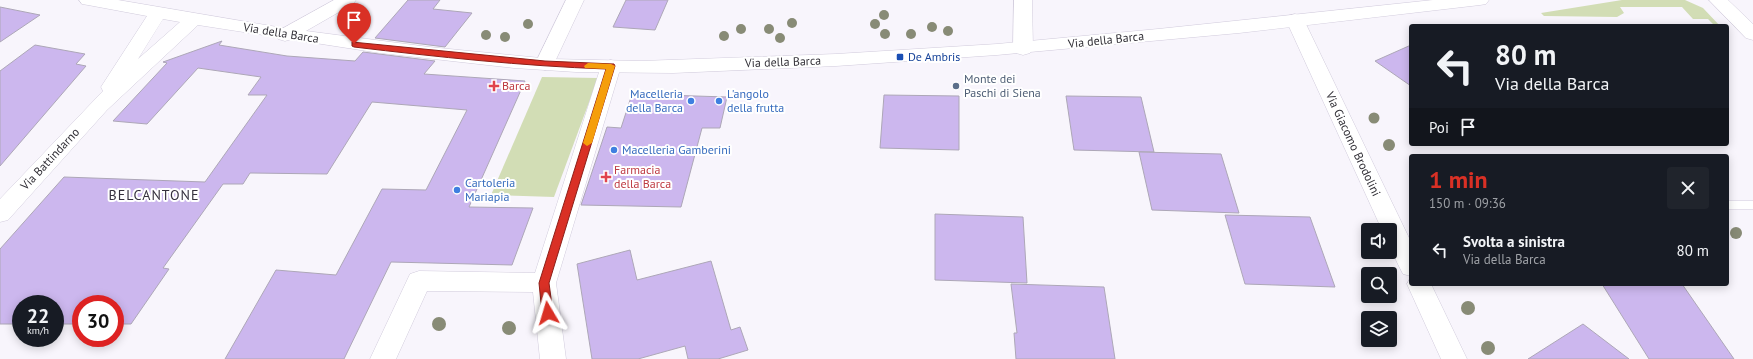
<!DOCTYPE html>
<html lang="it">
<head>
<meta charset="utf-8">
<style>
	body { margin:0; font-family:"PT Sans",sans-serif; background:#20242c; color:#f1f3f6; height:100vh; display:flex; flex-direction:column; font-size:15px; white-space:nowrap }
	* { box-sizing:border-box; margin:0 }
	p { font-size:13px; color:#9ea1a6 }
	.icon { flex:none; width:22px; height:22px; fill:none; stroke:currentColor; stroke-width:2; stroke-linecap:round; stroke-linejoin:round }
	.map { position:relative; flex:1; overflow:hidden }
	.drawer { position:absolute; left:1409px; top:154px; width:320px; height:132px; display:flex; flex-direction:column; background:#171b24; border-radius:4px; box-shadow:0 2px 10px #0003 }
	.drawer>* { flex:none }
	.top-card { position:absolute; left:1409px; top:24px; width:320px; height:122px; border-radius:4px; box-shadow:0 2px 10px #0003; background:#171b24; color:#f1f3f6; overflow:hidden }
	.fabs { position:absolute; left:1361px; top:223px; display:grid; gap:8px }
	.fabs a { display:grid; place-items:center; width:36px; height:36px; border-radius:4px; background:#171b24; box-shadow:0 2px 10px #0003; font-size:20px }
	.speed { position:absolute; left:12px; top:295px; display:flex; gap:8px; font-size:20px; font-weight:700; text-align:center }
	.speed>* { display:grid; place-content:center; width:52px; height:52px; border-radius:50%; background:#171b24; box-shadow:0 2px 10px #0003; line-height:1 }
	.speed small { font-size:10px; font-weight:400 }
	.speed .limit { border:6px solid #d22; background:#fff; color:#111 }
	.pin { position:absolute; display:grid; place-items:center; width:34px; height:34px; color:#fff; margin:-41px -17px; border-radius:50% 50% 50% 0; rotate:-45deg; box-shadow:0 0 4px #0007 }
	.pin .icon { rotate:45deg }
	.me { position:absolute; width:44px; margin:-22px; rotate:353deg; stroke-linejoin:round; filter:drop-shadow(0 0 3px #0008) }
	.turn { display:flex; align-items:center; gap:14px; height:84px; padding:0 20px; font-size:18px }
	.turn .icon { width:52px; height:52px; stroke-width:2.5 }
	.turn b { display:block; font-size:28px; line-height:34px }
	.then { display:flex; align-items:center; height:38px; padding:0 20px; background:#0003; gap:8px; font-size:15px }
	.round { display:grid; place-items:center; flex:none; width:42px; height:42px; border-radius:4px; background:#20242c }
	.head { display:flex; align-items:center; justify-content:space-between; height:68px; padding:0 20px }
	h1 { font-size:24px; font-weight:800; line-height:30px; color:#d93025 }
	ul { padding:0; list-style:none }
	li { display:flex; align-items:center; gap:12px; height:56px; padding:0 20px }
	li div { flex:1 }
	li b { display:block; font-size:15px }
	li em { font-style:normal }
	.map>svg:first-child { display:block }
	.green { fill:#d2ddb5 }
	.building { fill:#ccb7ee; stroke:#ada7b7 }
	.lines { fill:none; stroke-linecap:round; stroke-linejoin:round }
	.lane-casing { stroke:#d1cbdc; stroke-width:1 }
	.street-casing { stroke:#d1cbdc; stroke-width:1 }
	.secondary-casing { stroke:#d1cbdc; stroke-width:1 }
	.lane { fill:#fff; fill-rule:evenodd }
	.street { fill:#fff; fill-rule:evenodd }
	.secondary { fill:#fff; fill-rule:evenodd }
	.tree { fill:#888b76 }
	.route { fill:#d93025; stroke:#8d1f18 }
	.slow { fill:#f59e0b }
	.transit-dot { fill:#1a4fb4; stroke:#fff; stroke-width:1.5 }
	.health-dot { fill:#e0444e; stroke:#fff; stroke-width:1.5 }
	.service-dot { fill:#5c6f8a; stroke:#fff; stroke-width:1.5 }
	.shop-dot { fill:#3f7fe0; stroke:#fff; stroke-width:1.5 }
	.labels { text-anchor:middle; stroke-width:4; stroke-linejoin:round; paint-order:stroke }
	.street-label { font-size:12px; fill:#323037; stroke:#fff }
	.transit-label { font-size:12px; fill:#164399; stroke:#fff; text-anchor:start }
	.service-label { font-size:12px; fill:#4e5e75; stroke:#fff; text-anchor:start }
	.health-label { font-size:12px; fill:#be3a42; stroke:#fff; text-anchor:start }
	.shop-label { font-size:12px; fill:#366cbe; stroke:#fff; text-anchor:start }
	.quarter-label { font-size:14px; letter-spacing:1px; fill:#35303e; stroke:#fff }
</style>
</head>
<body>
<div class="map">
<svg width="1753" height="359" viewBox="0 0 1753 359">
	<rect width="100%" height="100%" fill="#f8f5fc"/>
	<!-- green -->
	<g class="green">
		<path d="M 1622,0 L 1685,0 L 1703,8 L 1720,26 L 1715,26 L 1708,19 L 1693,19 L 1682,7 L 1620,7 L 1624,13 L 1617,17 L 1544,16 L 1541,13 Z"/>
		<path d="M 542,77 L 598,78 L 554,197 L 491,195 Z"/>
	</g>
	<!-- building -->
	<g class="building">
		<path d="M 408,0 L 440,0 L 433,9 L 472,13 L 445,47 L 375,38 Z"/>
		<path d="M 626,0 L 668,0 L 655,30 L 613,27 Z"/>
		<path d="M 0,7 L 40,15 L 0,42 Z"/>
		<path d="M 222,41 L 219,45 L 287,56 L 355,61 L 363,52 L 435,61 L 424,74 L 525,81 L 469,207 L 533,208 L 512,265 L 391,262 L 344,359 L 225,359 L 276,270 L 336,275 L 382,189 L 426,190 L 467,110 L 372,102 L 327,174 L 250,173 L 243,184 L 223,184 L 163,268 L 169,269 L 131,324 L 115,324 L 115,304 L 81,304 L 81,324 L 55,324 L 55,304 L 21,304 L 21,324 L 0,324 L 0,249 L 64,177 L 205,182 L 267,95 L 248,95 L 261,77 L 198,68 L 147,124 L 113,121 L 167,63 L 163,62 Z"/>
		<path d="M 35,45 L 85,54 L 76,64 L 86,66 L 0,166 L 0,71 Z"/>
		<path d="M 1411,45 L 1411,86 L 1375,61 Z"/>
		<path d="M 632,94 L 727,97 L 720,128 L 702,128 L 681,207 L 581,205 L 607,127 L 621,128 Z"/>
		<path d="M 884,95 L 959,96 L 959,150 L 880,148 Z"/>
		<path d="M 1066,96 L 1141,97 L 1154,152 L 1074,150 Z"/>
		<path d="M 1139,152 L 1221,154 L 1239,213 L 1152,210 Z"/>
		<path d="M 935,214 L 1023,217 L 1027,283 L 935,280 Z"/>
		<path d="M 1225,215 L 1310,217 L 1335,287 L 1245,284 Z"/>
		<path d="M 630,250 L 637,280 L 711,261 L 731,330 L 740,327 L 748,350 L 718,359 L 688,359 L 685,346 L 638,359 L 592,359 L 577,264 Z"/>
		<path d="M 1011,284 L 1104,287 L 1115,359 L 1016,359 L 1014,333 L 1017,333 Z"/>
		<path d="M 1602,284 L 1682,284 L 1734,359 L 1649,359 Z"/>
		<path d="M 1583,324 L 1629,359 L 1528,359 Z"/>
	</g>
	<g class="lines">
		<defs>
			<rect id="lane" x="1727" y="201" width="26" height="8"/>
			<g id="street">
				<path d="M 334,0 L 356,0 L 353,4 L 292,39 L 285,41 L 278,39 L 276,35 L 278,31 Z"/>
				<path d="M 566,0 L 584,0 L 552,68 L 545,70 L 538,68 L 535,64 Z"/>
				<path d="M 1014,0 L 1032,0 L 1033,49 L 1030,53 L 1023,55 L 1016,53 L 1013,49 Z"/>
				<path d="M 1295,14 L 1302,16 L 1304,20 L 1411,242 L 1411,276 L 1403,274 C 1394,257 1390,249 1390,230 L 1382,230 L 1286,20 L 1288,16 Z"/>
				<path d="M 611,60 L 618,62 L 621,66 L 556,283 L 566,359 L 540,359 L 533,292 L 427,291 L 396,359 L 370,359 L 410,274 L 419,271 L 535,273 L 601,66 L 604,62 Z"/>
				<path d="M 1411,277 L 1411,284 L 1431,284 L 1467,359 L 1441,359 L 1407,284 Z"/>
			</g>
			<g id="secondary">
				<path d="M 79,0 L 118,0 L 283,28 L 429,47 L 551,59 L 641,61 L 836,54 L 997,44 L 1158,29 L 1433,0 L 1489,0 L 1486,4 L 1480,5 L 1239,33 L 997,55 L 836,66 L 673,73 L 576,72 L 514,68 L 380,53 L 198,25 L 107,110 L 8,220 L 0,222 L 0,199 L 103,91 L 101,87 L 147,16 L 88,5 L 82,4 ZM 163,19 L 180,22 L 138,59 Z"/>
				<path d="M 1709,0 L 1728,0 L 1753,24 L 1753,40 L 1746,38 Z"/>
			</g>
		</defs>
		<!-- lane casing -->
		<use href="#lane" class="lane-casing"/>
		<!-- street casing -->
		<use href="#street" class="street-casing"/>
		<!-- secondary casing -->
		<use href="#secondary" class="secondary-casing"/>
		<!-- lane -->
		<use href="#lane" class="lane"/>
		<!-- street -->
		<use href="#street" class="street"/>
		<!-- secondary -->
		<use href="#secondary" class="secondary"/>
	</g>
	<!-- trees -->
	<g class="tree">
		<circle cx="884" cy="15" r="5"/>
		<circle cx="360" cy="18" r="5"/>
		<circle cx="792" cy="23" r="5"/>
		<circle cx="528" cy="24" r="5"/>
		<circle cx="875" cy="24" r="5"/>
		<circle cx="932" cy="27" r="5"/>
		<circle cx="741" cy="29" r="5"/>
		<circle cx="769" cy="29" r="5"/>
		<circle cx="948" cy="31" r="5"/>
		<circle cx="885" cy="34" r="5"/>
		<circle cx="911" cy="34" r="5"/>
		<circle cx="486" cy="35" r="5"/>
		<circle cx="724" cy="36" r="5"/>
		<circle cx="505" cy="37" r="5"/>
		<circle cx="780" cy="38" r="5"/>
		<circle cx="1374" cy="118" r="5.5"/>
		<circle cx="1389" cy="145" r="6"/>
		<circle cx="1736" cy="233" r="6"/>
		<circle cx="1468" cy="308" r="7"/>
		<circle cx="439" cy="324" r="7"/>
		<circle cx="509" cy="328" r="7"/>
		<circle cx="1488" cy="348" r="7"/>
	</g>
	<!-- route -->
	<path class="route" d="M 352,42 L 545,61 L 614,64 L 615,66 L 549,283 L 553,313 L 551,316 L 544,316 L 542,313 L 539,283 L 606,69 C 522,66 438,57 354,47 L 352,46 Z"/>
	<!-- slow -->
	<path class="slow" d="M 588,63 L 611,64 L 615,66 L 592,143 L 587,146 L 583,143 L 606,69 L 585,68 L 584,66 Z"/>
	<!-- markers -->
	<rect class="transit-dot" x="896" y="53" width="8" height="8" rx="2"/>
	<g class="health-dot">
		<path d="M492 80h4v4h4v4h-4v4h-4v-4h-4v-4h4z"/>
		<path d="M604 171h4v4h4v4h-4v4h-4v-4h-4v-4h4z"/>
	</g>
	<circle class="service-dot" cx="956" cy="86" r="4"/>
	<g class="shop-dot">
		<circle cx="691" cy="101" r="4"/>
		<circle cx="719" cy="101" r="4"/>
		<circle cx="614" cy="150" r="4"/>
		<circle cx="457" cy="190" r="4"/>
	</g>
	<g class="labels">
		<!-- street labels -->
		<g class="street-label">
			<text transform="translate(281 33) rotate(9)" y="4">Via della Barca</text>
			<text transform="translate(1106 40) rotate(-6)" y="4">Via della Barca</text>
			<text transform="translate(783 62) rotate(-2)" y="4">Via della Barca</text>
			<text transform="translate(1353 144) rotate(65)" y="4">Via Giacomo Brodolini</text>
			<text transform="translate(50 159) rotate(-47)" y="4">Via Battindarno</text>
		</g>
		<!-- transit labels -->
		<g class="transit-label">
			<text x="908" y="61">De Ambris</text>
		</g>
		<!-- service labels -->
		<g class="service-label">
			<text x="964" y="83">Monte dei<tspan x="964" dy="14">Paschi di Siena</tspan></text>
		</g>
		<!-- health labels -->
		<g class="health-label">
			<text x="502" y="90">Barca</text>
			<text x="614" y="174">Farmacia<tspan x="614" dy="14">della Barca</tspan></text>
		</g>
		<!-- shop labels -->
		<g class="shop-label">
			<text x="683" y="98" text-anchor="end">Macelleria<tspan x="683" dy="14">della Barca</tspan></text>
			<text x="727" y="98">L'angolo<tspan x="727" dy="14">della frutta</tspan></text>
			<text x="622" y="154">Macelleria Gamberini</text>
			<text x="465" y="187">Cartoleria<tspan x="465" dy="14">Mariapia</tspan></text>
		</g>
		<!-- quarter labels -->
		<g class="quarter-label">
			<text x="154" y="200">BELCANTONE</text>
		</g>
	</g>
</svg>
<div class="fabs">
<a><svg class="icon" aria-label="sound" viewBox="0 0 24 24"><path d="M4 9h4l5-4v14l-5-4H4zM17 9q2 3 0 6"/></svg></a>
<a><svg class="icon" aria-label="search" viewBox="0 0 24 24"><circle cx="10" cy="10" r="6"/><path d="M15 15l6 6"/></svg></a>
<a><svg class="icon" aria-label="layers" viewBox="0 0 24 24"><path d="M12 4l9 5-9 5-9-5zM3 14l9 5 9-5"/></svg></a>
</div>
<div class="speed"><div>22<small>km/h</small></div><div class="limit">30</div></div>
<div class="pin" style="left:354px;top:44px;background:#d93025"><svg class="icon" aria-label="arrive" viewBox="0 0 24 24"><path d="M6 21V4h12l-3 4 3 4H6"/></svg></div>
<svg class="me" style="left:548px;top:313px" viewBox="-20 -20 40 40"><path d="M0-17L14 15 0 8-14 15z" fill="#d93025" stroke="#fff" stroke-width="4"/></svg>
<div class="top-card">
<div class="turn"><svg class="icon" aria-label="left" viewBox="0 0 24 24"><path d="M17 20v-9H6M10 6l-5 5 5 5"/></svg><div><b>80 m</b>Via della Barca</div></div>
<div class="then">Poi<svg class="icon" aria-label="arrive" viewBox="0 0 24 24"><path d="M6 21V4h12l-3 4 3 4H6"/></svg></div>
</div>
<section class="drawer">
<div class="head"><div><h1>1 min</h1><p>150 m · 09:36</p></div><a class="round"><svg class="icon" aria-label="close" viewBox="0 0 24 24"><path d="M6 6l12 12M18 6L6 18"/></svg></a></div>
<ul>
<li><svg class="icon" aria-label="left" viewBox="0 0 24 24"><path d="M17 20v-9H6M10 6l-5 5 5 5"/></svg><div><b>Svolta a sinistra</b><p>Via della Barca</p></div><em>80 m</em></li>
</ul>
</section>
</div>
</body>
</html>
